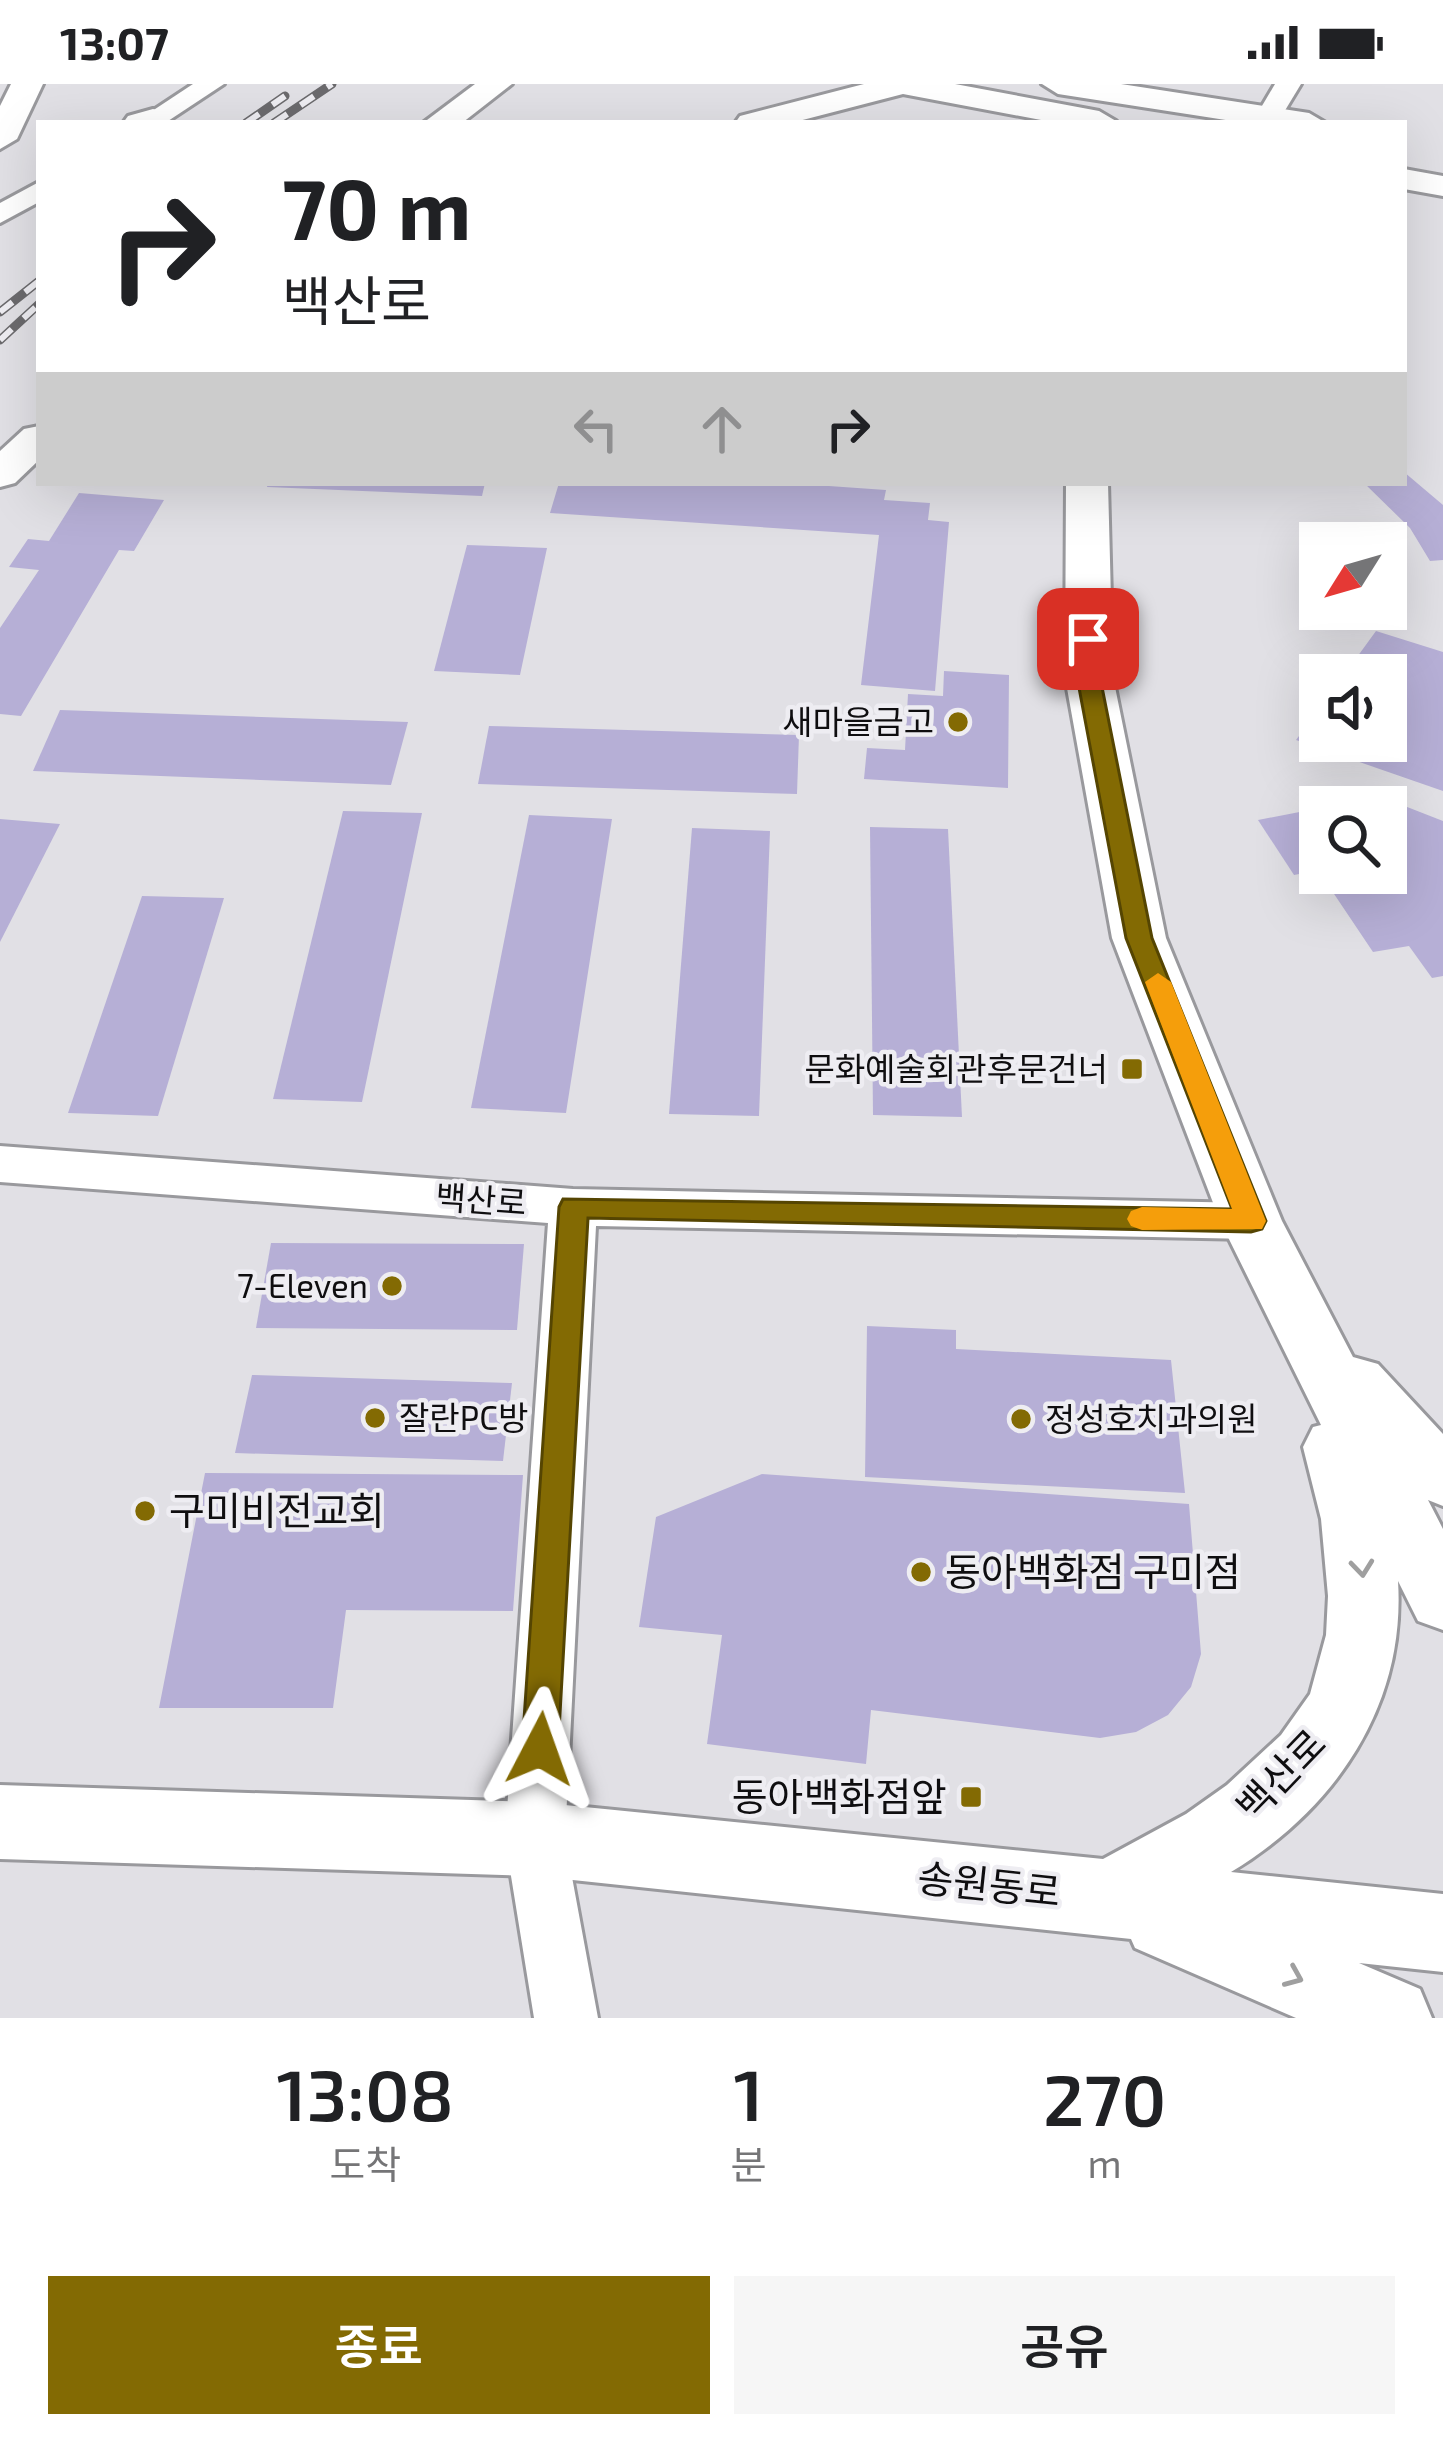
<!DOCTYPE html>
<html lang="ko">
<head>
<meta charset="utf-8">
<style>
	body { margin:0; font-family:"Exo 2","Noto Sans KR",sans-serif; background:#f6f6f6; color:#202124; height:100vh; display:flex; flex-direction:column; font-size:45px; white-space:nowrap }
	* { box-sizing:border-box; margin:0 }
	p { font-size:39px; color:#757577 }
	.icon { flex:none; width:66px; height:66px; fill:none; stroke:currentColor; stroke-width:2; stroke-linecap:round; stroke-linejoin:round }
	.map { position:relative; height:1934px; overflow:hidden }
	.drawer { display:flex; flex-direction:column; background:#fff; flex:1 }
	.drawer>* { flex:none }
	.banner { position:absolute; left:36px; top:36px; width:1371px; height:366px; border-radius:0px; box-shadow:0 12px 48px #0002; background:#fff; color:#202124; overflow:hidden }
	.needle { width:78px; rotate:233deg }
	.buttons { position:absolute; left:1299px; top:438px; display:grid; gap:24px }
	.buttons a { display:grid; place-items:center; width:108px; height:108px; border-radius:0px; background:#fff; box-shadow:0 12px 48px #0002; font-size:60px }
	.pin { position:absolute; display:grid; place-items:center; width:102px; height:102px; color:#fff; margin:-51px; border-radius:24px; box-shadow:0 6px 18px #0006 }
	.me { position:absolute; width:132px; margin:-66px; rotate:4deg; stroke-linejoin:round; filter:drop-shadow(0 0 9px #0008) }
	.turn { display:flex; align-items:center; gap:42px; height:252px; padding:0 48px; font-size:54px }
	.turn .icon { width:156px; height:156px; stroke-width:2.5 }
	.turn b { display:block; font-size:84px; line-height:102px }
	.lanes { display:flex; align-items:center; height:114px; padding:0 48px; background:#0003; justify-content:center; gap:60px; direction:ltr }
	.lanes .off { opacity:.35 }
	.eta { display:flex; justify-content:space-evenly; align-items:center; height:204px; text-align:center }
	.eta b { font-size:72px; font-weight:600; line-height:84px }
	.cta { display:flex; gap:24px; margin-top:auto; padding:24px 48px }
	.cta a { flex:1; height:138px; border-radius:0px; background:#836a03; color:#fff; font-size:48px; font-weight:600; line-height:138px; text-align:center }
	.cta a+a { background:#f6f6f6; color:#202124 }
	.status { display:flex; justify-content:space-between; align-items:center; height:84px; padding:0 60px; background:#fff; direction:ltr }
	.status svg { height:33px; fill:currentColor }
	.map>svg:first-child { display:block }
	.building { fill:#b6afd6 }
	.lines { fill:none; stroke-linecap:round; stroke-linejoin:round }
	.minor-casing { stroke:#99999d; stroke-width:6 }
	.tertiary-casing { stroke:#99999d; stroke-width:6 }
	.minor { fill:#fff; fill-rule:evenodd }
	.tertiary { fill:#fff; fill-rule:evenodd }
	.rail-casing { stroke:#6b6a6d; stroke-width:9 }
	.rail { stroke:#eeedf2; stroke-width:6; stroke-dasharray:16; stroke-linecap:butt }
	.oneway { stroke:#9f9f9f }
	.route { fill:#836a03; stroke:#554502; stroke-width:3 }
	.slow { fill:#f59e0b }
	.poi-dot { fill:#836a03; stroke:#eeedf2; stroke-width:4.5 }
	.labels { text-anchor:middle; stroke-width:9; stroke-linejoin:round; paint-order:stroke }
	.poi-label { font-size:33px; fill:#0f0e10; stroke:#eeedf2; text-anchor:end }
	.street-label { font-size:33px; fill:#0f0e10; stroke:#eeedf2 }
	.near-poi-label { font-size:39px; fill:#0f0e10; stroke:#eeedf2; text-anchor:start }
	.near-street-label { font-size:39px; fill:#0f0e10; stroke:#eeedf2 }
</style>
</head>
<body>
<div class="status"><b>13:07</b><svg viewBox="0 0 49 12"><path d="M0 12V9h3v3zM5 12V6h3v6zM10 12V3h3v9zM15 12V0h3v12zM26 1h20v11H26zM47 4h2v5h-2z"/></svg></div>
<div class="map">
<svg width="1443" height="1934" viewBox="0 0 1443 1934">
	<rect width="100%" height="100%" fill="#e1e0e5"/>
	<!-- building -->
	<g class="building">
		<path d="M 1404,388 L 1443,421 L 1443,476 L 1430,477 L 1410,444 L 1364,399 L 1404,399 Z"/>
		<path d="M 268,399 L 485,399 L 482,412 L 267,403 Z"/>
		<path d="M 559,399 L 786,399 L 886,406 L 884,416 L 930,419 L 928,436 L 949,438 L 935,607 L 861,601 L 879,451 L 550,429 Z"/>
		<path d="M 79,409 L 164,416 L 134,467 L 119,466 L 21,632 L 0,630 L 0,544 L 39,486 L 9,483 L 28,455 L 49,457 Z"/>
		<path d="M 467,461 L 547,464 L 520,591 L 434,587 Z"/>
		<path d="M 1376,547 L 1443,568 L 1443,707 L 1296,656 L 1320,624 L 1320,657 L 1386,657 L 1386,591 L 1344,591 Z"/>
		<path d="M 944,587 L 1009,591 L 1008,704 L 864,695 L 867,664 L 905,666 L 908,610 L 943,612 Z"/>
		<path d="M 60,626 L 408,638 L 391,701 L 33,687 Z"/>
		<path d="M 489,642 L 799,651 L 797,710 L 478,700 Z"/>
		<path d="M 1379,712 L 1443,737 L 1443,892 L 1432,894 L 1409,862 L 1373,868 L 1320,789 L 1386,789 L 1386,723 L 1334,721 Z"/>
		<path d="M 1320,724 L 1320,786 L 1294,791 L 1258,736 Z"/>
		<path d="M 343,727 L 422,729 L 362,1018 L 273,1015 Z"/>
		<path d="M 529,731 L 612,735 L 566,1029 L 471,1024 Z"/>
		<path d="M 0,735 L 60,740 L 0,858 Z"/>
		<path d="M 870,743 L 948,745 L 962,1033 L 873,1031 Z"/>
		<path d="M 692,744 L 770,747 L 759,1032 L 669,1030 Z"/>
		<path d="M 142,812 L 224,814 L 158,1032 L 68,1029 Z"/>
		<path d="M 271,1159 L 524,1160 L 517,1246 L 256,1244 Z"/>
		<path d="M 867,1242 L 956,1246 L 956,1265 L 1171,1276 L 1185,1409 L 865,1393 Z"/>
		<path d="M 252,1291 L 512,1299 L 503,1377 L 235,1369 Z"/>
		<path d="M 205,1389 L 523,1391 L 513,1527 L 346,1526 L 333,1624 L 159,1624 Z"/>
		<path d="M 762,1390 L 1189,1420 L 1201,1570 L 1191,1603 L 1168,1631 L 1136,1648 L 1100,1654 L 871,1626 L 866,1680 L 707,1660 L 722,1551 L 639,1543 L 656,1433 Z"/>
	</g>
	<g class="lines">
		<defs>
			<g id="minor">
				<path d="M 193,0 L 224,0 L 165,39 L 134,39 Z"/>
				<path d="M 1275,0 L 1301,0 L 1278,38 L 1260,38 L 1256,32 Z"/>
				<path d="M 39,98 L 39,118 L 0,139 L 0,119 Z"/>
				<path d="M 0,1062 L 573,1105 L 1251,1119 L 1268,1124 L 1275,1137 L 1268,1150 L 1251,1155 L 596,1142 L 565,1755 L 598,1934 L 534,1934 L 505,1755 L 548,1139 L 0,1098 Z"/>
			</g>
			<g id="tertiary">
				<path d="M 11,0 L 43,0 L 17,55 L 0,65 L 0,22 Z"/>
				<path d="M 475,0 L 512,0 L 462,39 L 423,39 Z"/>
				<path d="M 864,0 L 955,0 L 1099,27 L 1116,37 L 1057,39 L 903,10 L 791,39 L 735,39 L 740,32 Z"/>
				<path d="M 1042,0 L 1121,0 L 1309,29 L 1326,39 L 1245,39 L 1058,10 Z"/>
				<path d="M 153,25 L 165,28 L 167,39 L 123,39 L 128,32 Z"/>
				<path d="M 1404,85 L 1443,92 L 1443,112 L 1404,105 Z"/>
				<path d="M 39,342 L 39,376 L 15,399 L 0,403 L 0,367 L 24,345 Z"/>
				<path d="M 1066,399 L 1108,399 L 1113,593 L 1166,854 L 1282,1137 L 1353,1273 L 1378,1280 L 1443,1350 L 1443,1422 L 1428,1416 L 1443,1445 L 1443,1546 L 1418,1537 L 1398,1497 C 1406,1622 1335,1725 1231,1788 L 1443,1810 L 1443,1888 L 1359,1879 L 1420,1905 L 1432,1934 L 1296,1934 L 1135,1864 L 1131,1855 L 535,1792 L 0,1775 L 0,1701 L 535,1718 L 1103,1775 L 1186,1730 L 1227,1701 L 1281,1651 L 1310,1610 L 1326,1551 L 1328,1512 L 1321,1435 L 1303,1363 L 1313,1343 L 1321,1341 L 1220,1137 L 1112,854 L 1065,593 Z"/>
			</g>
		</defs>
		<!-- minor casing -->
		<use href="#minor" class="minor-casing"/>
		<!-- tertiary casing -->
		<use href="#tertiary" class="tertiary-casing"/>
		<!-- minor -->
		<use href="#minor" class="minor"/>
		<!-- tertiary -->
		<use href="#tertiary" class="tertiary"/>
		<defs>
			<g id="rail">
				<path d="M 246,39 L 285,12"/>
				<path d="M 274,39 L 332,0"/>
				<path d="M 0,228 L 39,197"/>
				<path d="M 0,256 L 39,220"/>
			</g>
		</defs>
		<!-- rail casing -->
		<use href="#rail" class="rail-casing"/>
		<!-- rail -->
		<use href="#rail" class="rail"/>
	</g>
	<!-- one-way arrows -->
	<defs><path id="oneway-chevron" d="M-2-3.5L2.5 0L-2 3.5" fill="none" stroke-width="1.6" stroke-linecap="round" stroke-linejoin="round" transform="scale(3)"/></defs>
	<g class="oneway">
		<use href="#oneway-chevron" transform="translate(1362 1484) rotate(84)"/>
		<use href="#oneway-chevron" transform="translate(1294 1893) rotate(23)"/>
	</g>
	<!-- route -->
	<path class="route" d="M 1088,549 L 1100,555 L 1100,593 L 1152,854 L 1266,1137 L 1262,1145 L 1251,1148 L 588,1134 L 558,1665 L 553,1677 L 540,1682 L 528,1677 L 522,1665 L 559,1123 L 563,1115 L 1232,1125 L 1126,854 L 1077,593 L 1077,555 Z"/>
	<!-- slow -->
	<path class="slow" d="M 1158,889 L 1171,898 L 1266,1137 L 1262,1145 L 1142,1146 L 1131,1142 L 1127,1135 L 1131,1127 L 1142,1123 L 1232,1125 L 1145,898 Z"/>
	<!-- markers -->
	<g class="poi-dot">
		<circle cx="958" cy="638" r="12"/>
		<rect x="1120" y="973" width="24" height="24" rx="6"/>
		<circle cx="392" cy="1202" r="12"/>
		<circle cx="375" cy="1334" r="12"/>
		<circle cx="1021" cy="1335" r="12"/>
		<circle cx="145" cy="1427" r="12"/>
		<circle cx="921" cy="1488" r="12"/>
		<rect x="959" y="1701" width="24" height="24" rx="6"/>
	</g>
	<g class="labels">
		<!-- poi labels -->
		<g class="poi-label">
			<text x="934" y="650">새마을금고</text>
			<text x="1108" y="997">문화예술회관후문건너</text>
			<text x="368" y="1214">7-Eleven</text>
			<text x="399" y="1346" text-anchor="start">잘란PC방</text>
			<text x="1045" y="1347" text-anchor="start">정성호치과의원</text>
		</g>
		<!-- street labels -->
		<g class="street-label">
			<text transform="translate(481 1116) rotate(4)" y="12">백산로</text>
		</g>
		<!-- near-poi labels -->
		<g class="near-poi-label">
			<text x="169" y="1441">구미비전교회</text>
			<text x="945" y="1502">동아백화점 구미점</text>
			<text x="947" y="1727" text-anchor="end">동아백화점앞</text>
		</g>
		<!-- near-street labels -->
		<g class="near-street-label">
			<text transform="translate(1281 1691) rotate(-46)" y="14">백산로</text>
			<text transform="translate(989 1801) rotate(6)" y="14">송원동로</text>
		</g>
	</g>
</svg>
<div class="buttons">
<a><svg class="needle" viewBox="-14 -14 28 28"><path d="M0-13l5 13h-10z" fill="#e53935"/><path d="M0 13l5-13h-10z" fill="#757577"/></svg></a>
<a><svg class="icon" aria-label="sound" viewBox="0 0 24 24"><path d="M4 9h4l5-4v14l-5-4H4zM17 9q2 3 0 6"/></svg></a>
<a><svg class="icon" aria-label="search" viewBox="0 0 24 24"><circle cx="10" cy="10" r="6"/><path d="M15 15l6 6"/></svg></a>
</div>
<div class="pin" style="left:1088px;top:555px;background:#d93025"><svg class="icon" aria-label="arrive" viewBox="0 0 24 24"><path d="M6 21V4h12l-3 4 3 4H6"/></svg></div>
<svg class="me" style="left:540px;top:1665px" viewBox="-20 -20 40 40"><path d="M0-17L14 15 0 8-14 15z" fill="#836a03" stroke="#fff" stroke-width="4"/></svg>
<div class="banner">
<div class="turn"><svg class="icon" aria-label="right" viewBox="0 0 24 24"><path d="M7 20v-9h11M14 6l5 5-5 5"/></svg><div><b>70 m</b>백산로</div></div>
<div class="lanes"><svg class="icon off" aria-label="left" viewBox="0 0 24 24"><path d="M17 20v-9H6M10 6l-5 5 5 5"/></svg><svg class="icon off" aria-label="ahead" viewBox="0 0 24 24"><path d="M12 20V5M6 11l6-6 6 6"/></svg><svg class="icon" aria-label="right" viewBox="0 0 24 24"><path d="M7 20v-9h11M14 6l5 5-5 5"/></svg></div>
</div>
</div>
<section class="drawer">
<div class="eta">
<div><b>13:08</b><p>도착</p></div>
<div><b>1</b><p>분</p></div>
<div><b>270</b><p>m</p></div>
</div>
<div class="cta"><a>종료</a><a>공유</a></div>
</section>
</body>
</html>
